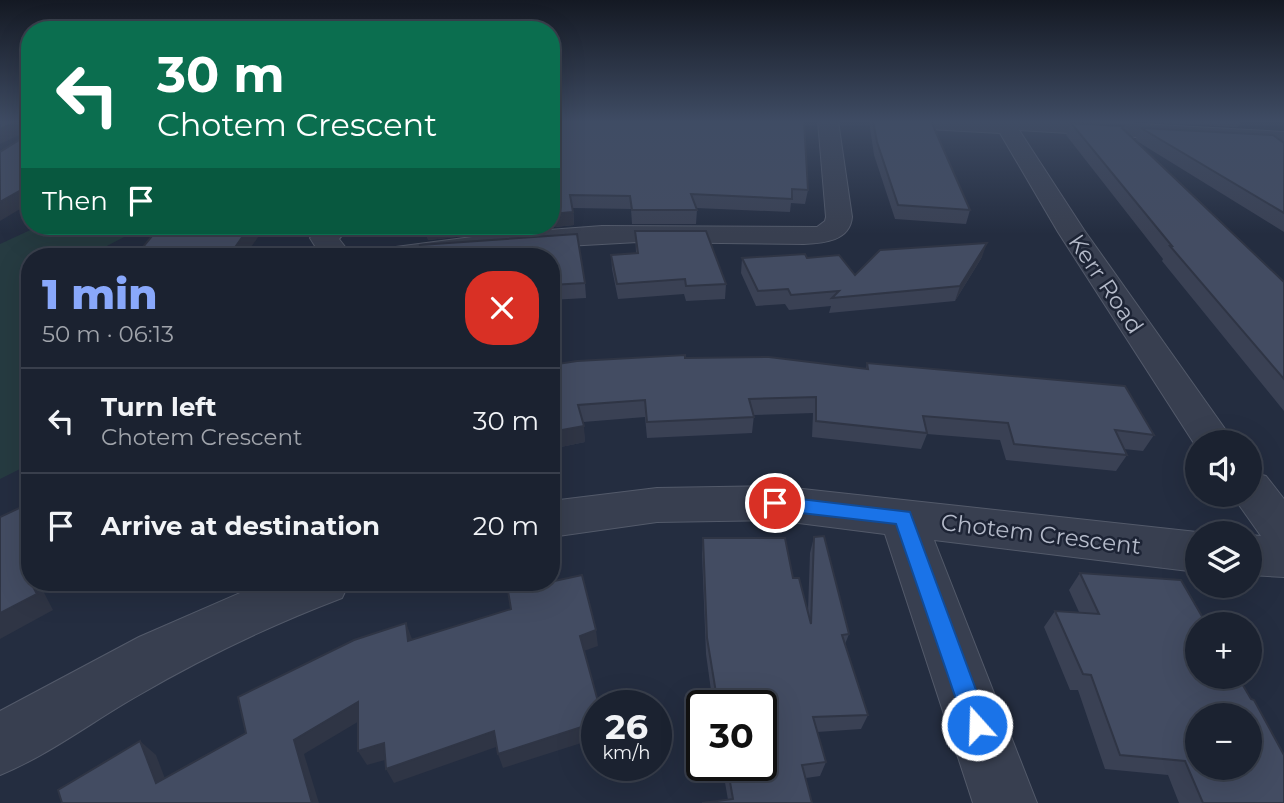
<!DOCTYPE html>
<html lang="en">
<head>
<meta charset="utf-8">
<style>
	body { margin:0; font-family:Montserrat,sans-serif; background:#282f3c; color:#f1f3f6; height:100vh; display:flex; flex-direction:column; font-size:26px; white-space:nowrap }
	* { box-sizing:border-box; margin:0 }
	p { font-size:23px; color:#a0a4ab }
	.icon { flex:none; width:38px; height:38px; fill:none; stroke:currentColor; stroke-width:2; stroke-linecap:round; stroke-linejoin:round }
	.map { position:relative; flex:1; overflow:hidden }
	.drawer { position:absolute; left:21px; top:248px; width:539px; height:343px; display:flex; flex-direction:column; background:#1b2230; border-radius:28px; box-shadow:0 7px 28px #0002,0 0 0 2px #393f4c }
	.drawer>* { flex:none }
	.banner { position:absolute; left:21px; top:21px; width:539px; height:214px; border-radius:28px; box-shadow:0 7px 28px #0002,0 0 0 2px #393f4c; background:#0b6e4f; color:#fff; overflow:hidden }
	.tools { position:absolute; left:1185px; top:430px; display:grid; gap:14px }
	.tools a { display:grid; place-items:center; width:77px; height:77px; border-radius:50%; background:#1b2230; box-shadow:0 7px 28px #0002,0 0 0 2px #393f4c; font-size:35px }
	.speed { position:absolute; left:581px; top:690px; display:flex; gap:14px; font-size:35px; font-weight:700; text-align:center }
	.speed>* { display:grid; place-content:center; width:91px; height:91px; border-radius:50%; background:#1b2230; box-shadow:0 7px 28px #0002,0 0 0 2px #393f4c; line-height:1 }
	.speed small { font-size:18px; font-weight:400 }
	.speed .limit { border:4px solid #111; border-radius:10px; background:#fff; color:#111 }
	.pin { position:absolute; display:grid; place-items:center; width:60px; height:60px; color:#fff; margin:-30px; border:4px solid #fff; border-radius:50%; box-shadow:0 2px 7px #0007 }
	.me { position:absolute; width:77px; margin:-38px; rotate:340deg; stroke-linejoin:round; filter:drop-shadow(0 0 5px #0008) }
	.turn { display:flex; align-items:center; gap:24px; height:147px; padding:0 21px; font-size:32px }
	.turn .icon { width:91px; height:91px; stroke-width:2.5 }
	.turn b { display:block; font-size:49px; line-height:60px }
	.then { display:flex; align-items:center; height:66px; padding:0 21px; background:#0003; gap:14px; font-size:26px }
	.round { display:grid; place-items:center; flex:none; width:74px; height:74px; border-radius:28px; background:#282f3c }
	.headline { display:flex; align-items:center; justify-content:space-between; height:119px; padding:0 21px }
	h1 { font-size:42px; font-weight:800; line-height:52px; color:#89a8fb }
	ul { padding:0; list-style:none }
	li { display:flex; align-items:center; gap:21px; height:105px; padding:0 21px; border-top:2px solid #393f4c }
	li div { flex:1 }
	li b { display:block; font-size:26px }
	li em { font-style:normal }
	.map>svg:first-child { display:block }
	.green { fill:#263b41 }
	.lines { fill:none; stroke-linecap:round; stroke-linejoin:round }
	.minor-casing { stroke:#535a6a; stroke-width:2 }
	.minor { fill:#383f50; fill-rule:evenodd }
	.wall { fill:#3a4154 }
	.shaded-wall { fill:#2f3545 }
	.building { fill:#434c62; stroke:#2f3545; stroke-width:2; fill-rule:evenodd }
	.route { fill:#1a73e8; stroke:#114b97; stroke-width:2 }
	.labels { text-anchor:middle; stroke-width:5; stroke-linejoin:round; paint-order:stroke }
	.street-label { font-size:23px; fill:#b5bbca; stroke:#1d2435 }
</style>
</head>
<body>
<div class="map">
<svg width="1284" height="803" viewBox="0 0 1284 803">
	<rect width="100%" height="100%" fill="#242d40"/>
	<!-- green -->
	<path class="green" d="M 39,226 L 145,226 L 86,257 L 30,257 L 30,464 L 0,479 L 0,244 Z"/>
	<g class="lines">
		<defs>
			<g id="minor">
				<path d="M 818,121 L 838,121 L 852,217 C 850,241 824,243 804,244 L 638,242 L 530,248 L 447,257 L 373,257 L 378,251 L 388,248 L 495,234 L 602,226 L 817,227 L 825,221 L 826,217 Z"/>
				<path d="M 882,121 L 1085,121 L 1284,132 L 1284,146 L 1019,130 L 1084,230 L 1235,443 L 1197,443 L 1197,448 L 1058,232 L 1000,133 L 892,127 L 885,125 Z"/>
				<path d="M 321,226 L 350,226 L 339,239 L 346,248 L 358,251 L 363,257 L 322,257 L 310,238 Z"/>
				<path d="M 1250,472 L 1266,476 L 1284,499 L 1284,577 L 1250,575 L 1250,535 L 1261,536 L 1232,495 L 1250,495 Z"/>
				<path d="M 775,486 L 1197,532 L 1201,534 L 1197,534 L 1197,572 L 934,540 L 1037,803 L 973,803 L 885,534 L 775,520 L 657,522 L 551,537 L 551,501 L 657,488 Z"/>
				<path d="M 263,583 L 349,583 L 342,598 C 271,625 204,657 139,695 C 93,721 49,755 0,775 L 0,711 L 139,637 Z"/>
			</g>
		</defs>
		<!-- minor casing -->
		<use href="#minor" class="minor-casing"/>
		<!-- minor -->
		<use href="#minor" class="minor"/>
	</g>
	<!-- wall -->
	<g class="wall">
		<path d="M 551,121 L 808,190 L 805,204 L 791,203 L 790,212 L 696,208 L 697,210 L 696,224 L 632,224 L 631,209 L 573,208 L 574,225 L 428,240 L 426,230 L 417,231 L 416,226 L 551,226 Z"/>
		<path d="M 869,121 L 931,121 L 970,210 L 966,224 L 895,219 L 874,155 Z"/>
		<path d="M 1116,121 L 1241,121 L 1238,127 Z"/>
		<path d="M 1071,123 L 1122,129 L 1284,282 L 1284,411 L 1162,261 L 1163,259 L 1066,135 Z"/>
		<path d="M 1141,128 L 1284,143 L 1284,232 L 1135,140 Z"/>
		<path d="M 635,231 L 726,284 L 725,299 L 686,301 L 684,294 L 618,299 L 612,269 L 611,255 L 636,253 Z"/>
		<path d="M 551,257 L 585,283 L 586,298 L 551,300 Z"/>
		<path d="M 982,257 L 955,301 L 829,313 L 831,306 L 789,310 L 785,304 L 756,306 L 741,273 L 742,258 L 807,258 L 855,275 Z"/>
		<path d="M 685,358 L 866,369 L 867,363 L 1154,435 L 1143,451 L 1124,449 L 1127,455 L 1116,471 L 1006,460 L 1000,440 L 927,434 L 921,449 L 812,437 L 813,413 L 754,415 L 752,433 L 647,438 L 645,417 L 583,422 L 585,442 L 551,449 L 551,365 Z"/>
		<path d="M 814,537 L 849,634 L 845,644 L 868,715 L 861,729 L 817,732 L 826,762 L 820,776 L 806,778 L 812,803 L 728,800 L 722,765 L 761,765 L 761,705 L 713,705 L 706,654 L 702,554 L 703,538 L 793,578 L 808,611 L 810,553 Z"/>
		<path d="M 1080,573 L 1284,803 L 1179,803 L 1168,775 L 1105,769 L 1078,690 L 1070,690 L 1044,627 L 1055,611 L 1079,612 L 1069,590 Z"/>
	</g>
	<!-- shaded-wall -->
	<g class="shaded-wall">
		<path d="M 17,121 L 27,121 L 30,130 L 0,144 L 0,129 Z"/>
		<path d="M 30,185 L 30,203 L 0,221 L 0,202 Z"/>
		<path d="M 573,212 L 574,225 L 428,240 L 425,226 L 551,226 L 551,214 Z"/>
		<path d="M 250,226 L 266,226 L 244,257 L 229,257 L 229,256 Z"/>
		<path d="M 987,243 L 982,257 L 955,301 L 960,286 Z"/>
		<path d="M 584,426 L 585,442 L 551,449 L 551,432 Z"/>
		<path d="M 30,558 L 30,580 L 21,563 Z"/>
		<path d="M 31,583 L 39,583 L 53,610 L 0,639 L 0,613 Z"/>
		<path d="M 406,623 L 412,639 L 408,641 Z"/>
		<path d="M 596,630 L 598,646 L 581,652 L 580,636 Z"/>
		<path d="M 358,702 L 366,717 L 304,754 L 319,803 L 312,803 L 294,740 Z"/>
		<path d="M 597,722 L 597,738 L 503,768 L 498,754 Z"/>
		<path d="M 494,731 L 499,746 L 394,783 L 386,769 Z"/>
		<path d="M 140,741 L 156,755 L 172,797 L 156,783 Z"/>
		<path d="M 384,743 L 392,758 L 367,765 L 358,751 Z"/>
	</g>
	<!-- building -->
	<g class="building">
		<path d="M 0,121 L 17,121 L 0,129 Z"/>
		<path d="M 25,121 L 30,121 L 30,185 L 0,202 L 0,152 L 24,137 Z"/>
		<path d="M 551,121 L 804,121 L 808,190 L 792,189 L 792,199 L 691,194 L 697,210 L 632,210 L 630,196 L 570,195 L 573,212 L 551,214 Z"/>
		<path d="M 873,121 L 931,121 L 970,210 L 898,205 L 877,142 Z"/>
		<path d="M 1071,123 L 1123,126 L 1122,128 L 1284,282 L 1284,379 L 1170,246 L 1172,246 Z"/>
		<path d="M 1141,128 L 1273,135 L 1284,143 L 1284,213 Z"/>
		<path d="M 160,226 L 250,226 L 229,256 L 233,257 L 135,257 Z"/>
		<path d="M 635,231 L 706,231 L 726,284 L 686,286 L 685,279 L 617,284 L 611,255 L 638,253 Z"/>
		<path d="M 577,234 L 585,283 L 551,285 L 551,257 L 417,257 L 420,245 Z"/>
		<path d="M 987,243 L 960,286 L 832,298 L 839,291 L 791,295 L 788,289 L 758,291 L 742,258 L 805,254 L 807,258 L 839,255 L 855,275 L 880,250 Z"/>
		<path d="M 685,355 L 685,358 L 769,357 L 868,369 L 867,363 L 1125,386 L 1154,435 L 1115,430 L 1127,455 L 1014,444 L 1008,423 L 923,416 L 927,433 L 816,421 L 816,397 L 749,399 L 754,417 L 647,422 L 645,400 L 578,405 L 584,426 L 551,432 L 551,365 L 577,361 Z"/>
		<path d="M 30,503 L 30,558 L 21,563 L 30,580 L 30,583 L 31,583 L 37,594 L 0,613 L 0,517 Z"/>
		<path d="M 824,536 L 849,634 L 842,635 L 868,715 L 813,717 L 826,762 L 802,765 L 812,803 L 702,803 L 733,799 L 727,765 L 761,765 L 761,705 L 718,705 L 707,638 L 703,538 L 785,538 L 793,578 L 799,578 L 811,624 L 814,537 Z"/>
		<path d="M 1080,573 L 1181,580 L 1207,625 L 1197,625 L 1197,677 L 1238,677 L 1251,699 L 1254,700 L 1284,755 L 1284,803 L 1203,803 L 1185,761 L 1120,755 L 1091,675 L 1083,674 L 1055,611 L 1099,614 ZM 1197,716 L 1250,716 L 1250,768 L 1197,768 Z"/>
		<path d="M 582,575 L 596,630 L 580,636 L 599,705 L 597,705 L 597,722 L 498,754 L 494,731 L 386,769 L 384,743 L 358,751 L 358,702 L 294,740 L 312,803 L 62,803 L 58,790 L 140,741 L 156,783 L 246,733 L 238,697 L 354,640 L 406,623 L 408,641 L 511,609 L 508,591 Z"/>
	</g>
	<!-- sky -->
	<linearGradient id="sky" x2="0" y2="1"><stop stop-color="#141923"/><stop offset="0.52" stop-color="#3f4c64"/><stop offset="1" stop-color="#3f4c64" stop-opacity="0"/></linearGradient>
	<rect width="1284" height="234" fill="url(#sky)"/>
	<!-- route -->
	<path class="route" d="M 775,496 L 910,512 L 989,725 L 986,734 L 977,737 L 968,734 L 896,524 L 775,510 L 769,508 L 766,503 L 769,498 Z"/>
	<g class="labels">
		<!-- street labels -->
		<g class="street-label">
			<text transform="translate(1106 284) rotate(56)" y="8">Kerr Road</text>
			<text transform="translate(1041 534) rotate(7)" y="8">Chotem Crescent</text>
		</g>
	</g>
</svg>
<div class="tools">
<a><svg class="icon" aria-label="sound" viewBox="0 0 24 24"><path d="M4 9h4l5-4v14l-5-4H4zM17 9q2 3 0 6"/></svg></a>
<a><svg class="icon" aria-label="layers" viewBox="0 0 24 24"><path d="M12 4l9 5-9 5-9-5zM3 14l9 5 9-5"/></svg></a>
<a>+</a>
<a>−</a>
</div>
<div class="speed"><div>26<small>km/h</small></div><div class="limit">30</div></div>
<div class="pin" style="left:775px;top:503px;background:#d93025"><svg class="icon" aria-label="arrive" viewBox="0 0 24 24"><path d="M6 21V4h12l-3 4 3 4H6"/></svg></div>
<svg class="me" style="left:977px;top:725px" viewBox="-20 -20 40 40"><circle r="17" fill="#1a73e8" stroke="#fff" stroke-width="3"/><path d="M0-11L8 9 0 5-8 9z" fill="#fff"/></svg>
<div class="banner">
<div class="turn"><svg class="icon" aria-label="left" viewBox="0 0 24 24"><path d="M17 20v-9H6M10 6l-5 5 5 5"/></svg><div><b>30 m</b>Chotem Crescent</div></div>
<div class="then">Then<svg class="icon" aria-label="arrive" viewBox="0 0 24 24"><path d="M6 21V4h12l-3 4 3 4H6"/></svg></div>
</div>
<section class="drawer">
<div class="headline"><div><h1>1 min</h1><p>50 m · 06:13</p></div><a class="round" style="background:#d93025;color:#fff"><svg class="icon" aria-label="close" viewBox="0 0 24 24"><path d="M6 6l12 12M18 6L6 18"/></svg></a></div>
<ul>
<li><svg class="icon" aria-label="left" viewBox="0 0 24 24"><path d="M17 20v-9H6M10 6l-5 5 5 5"/></svg><div><b>Turn left</b><p>Chotem Crescent</p></div><em>30 m</em></li>
<li><svg class="icon" aria-label="arrive" viewBox="0 0 24 24"><path d="M6 21V4h12l-3 4 3 4H6"/></svg><div><b>Arrive at destination</b></div><em>20 m</em></li>
</ul>
</section>
</div>
</body>
</html>
